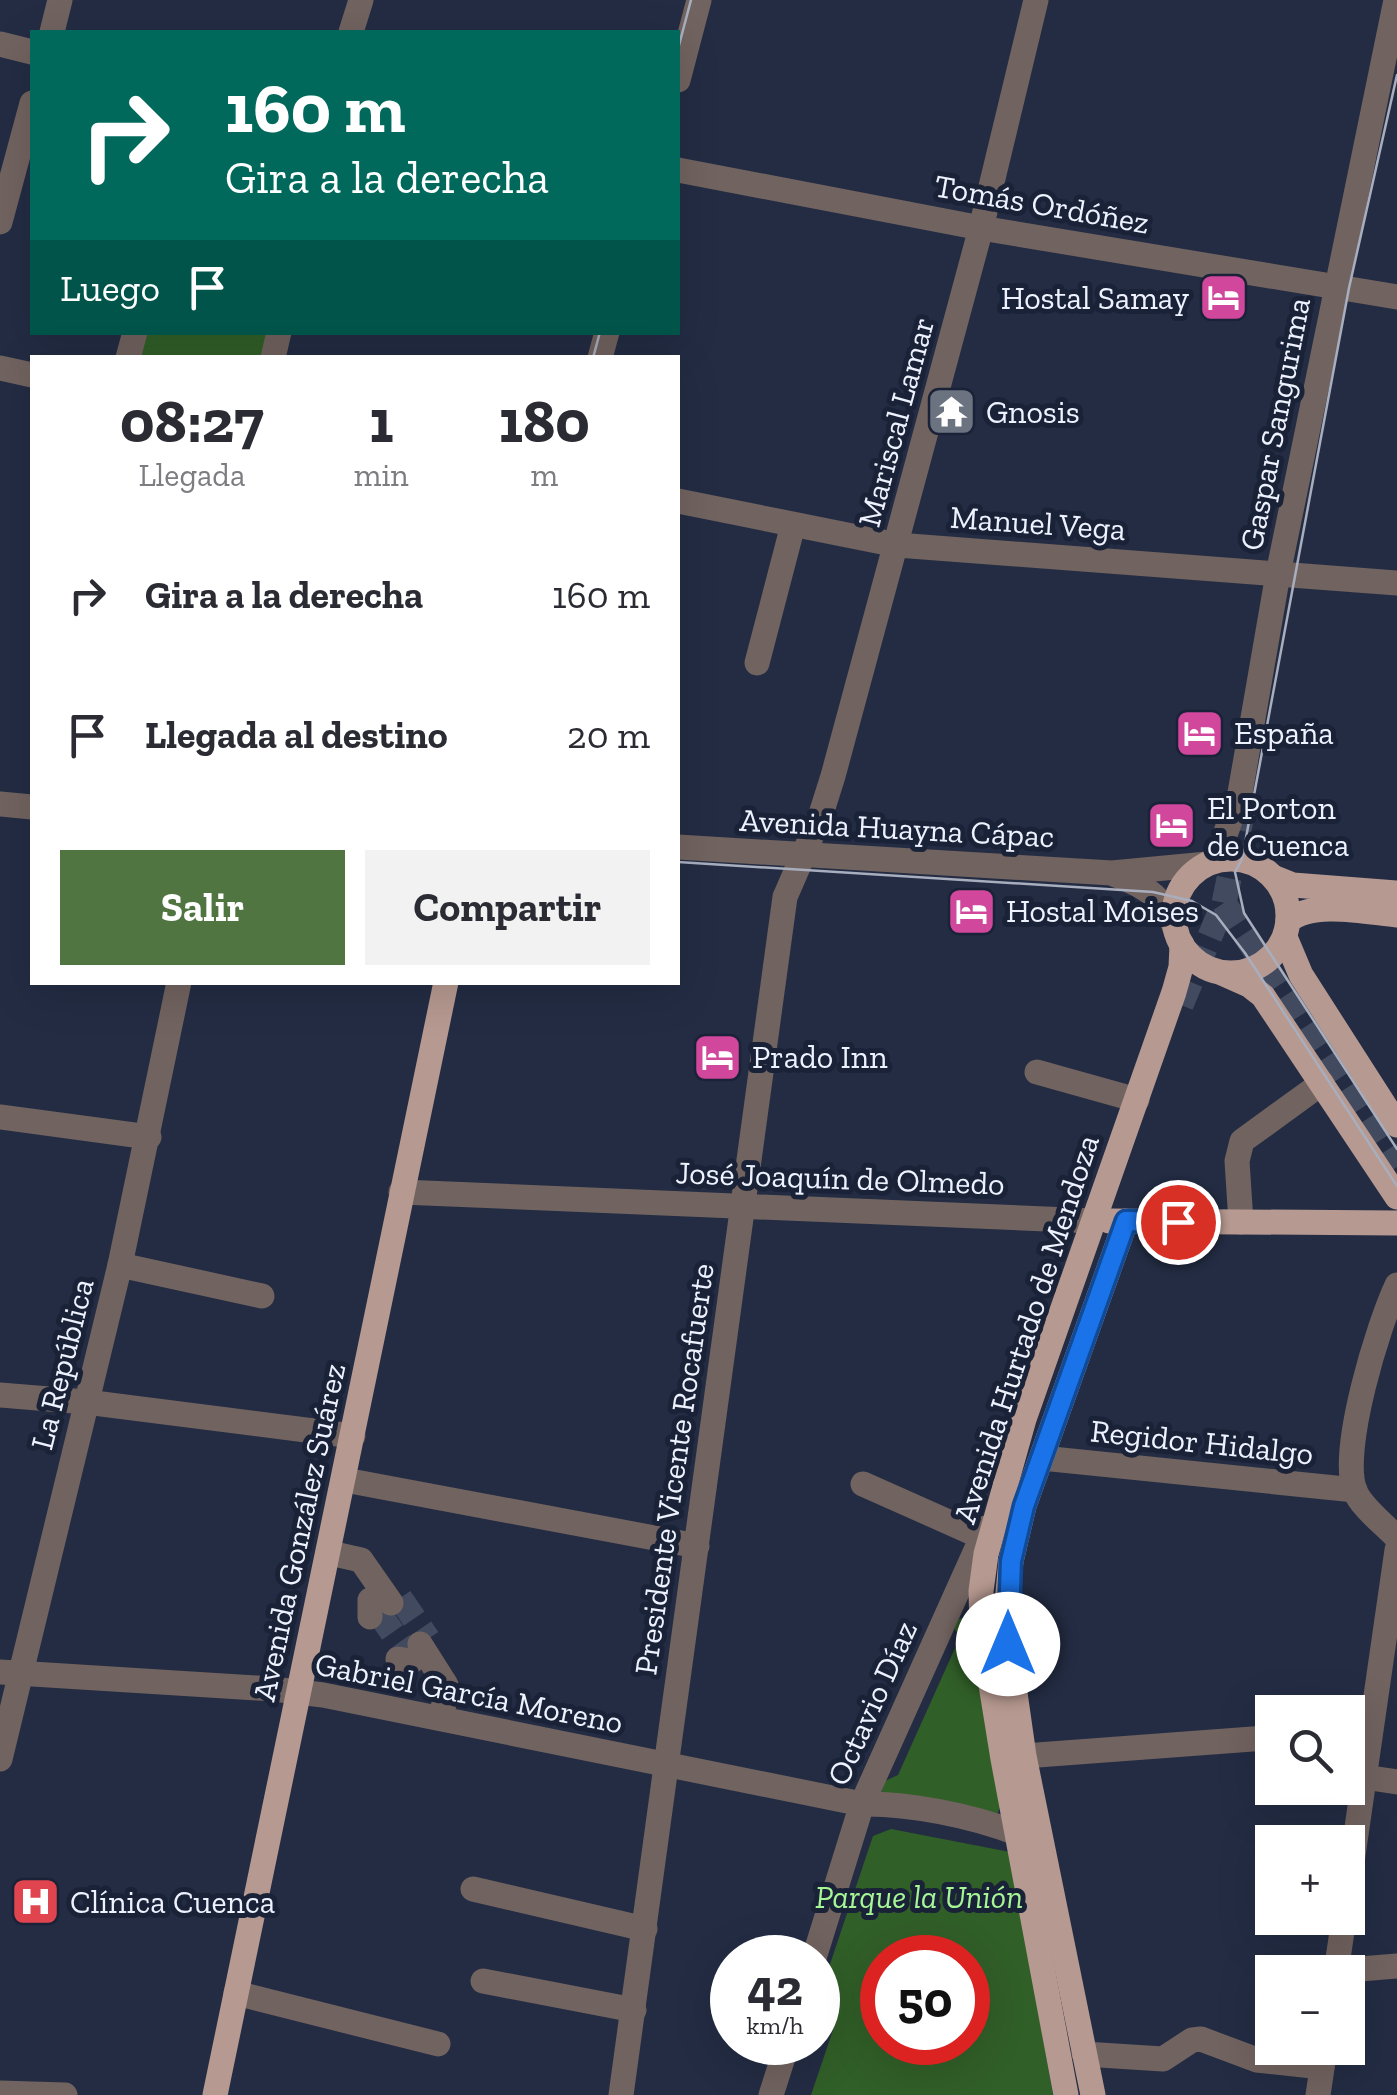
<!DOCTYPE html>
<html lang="es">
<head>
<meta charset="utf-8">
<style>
	body { margin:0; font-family:"Zilla Slab",serif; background:#f2f2f3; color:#2b2b33; height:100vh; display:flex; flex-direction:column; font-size:38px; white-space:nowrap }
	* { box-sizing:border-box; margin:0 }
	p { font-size:32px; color:#7c7c81 }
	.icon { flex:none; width:55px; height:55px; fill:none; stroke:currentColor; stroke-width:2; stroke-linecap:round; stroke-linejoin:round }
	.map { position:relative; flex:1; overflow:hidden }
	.side { position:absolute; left:30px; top:355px; width:650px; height:630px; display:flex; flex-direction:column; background:#fff; border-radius:0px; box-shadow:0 10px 40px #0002 }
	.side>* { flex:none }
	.hud { position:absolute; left:30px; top:30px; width:650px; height:305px; border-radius:0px; box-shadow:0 10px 40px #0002; background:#00695c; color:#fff; overflow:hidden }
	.buttons { position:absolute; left:1255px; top:1695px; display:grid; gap:20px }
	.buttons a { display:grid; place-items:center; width:110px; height:110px; border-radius:0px; background:#fff; box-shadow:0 10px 40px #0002; font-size:50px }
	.speed { position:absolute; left:710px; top:1935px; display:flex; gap:20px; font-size:50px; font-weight:700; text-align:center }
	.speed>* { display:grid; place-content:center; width:130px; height:130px; border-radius:50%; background:#fff; box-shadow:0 10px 40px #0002; line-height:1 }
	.speed small { font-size:25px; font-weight:400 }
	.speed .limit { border:15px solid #d22; background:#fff; color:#111 }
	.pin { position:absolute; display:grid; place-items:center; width:85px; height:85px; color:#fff; margin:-42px; border:5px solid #fff; border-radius:50%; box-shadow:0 2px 10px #0007 }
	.me { position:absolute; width:110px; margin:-55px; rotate:0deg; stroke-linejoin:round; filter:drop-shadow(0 0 8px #0008) }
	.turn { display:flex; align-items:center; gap:35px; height:210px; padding:0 30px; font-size:45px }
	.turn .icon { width:130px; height:130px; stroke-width:2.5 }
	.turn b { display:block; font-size:70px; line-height:85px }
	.then { display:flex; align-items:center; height:95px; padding:0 30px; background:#0003; gap:20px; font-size:38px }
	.eta { display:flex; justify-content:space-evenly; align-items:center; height:170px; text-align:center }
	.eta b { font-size:60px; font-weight:700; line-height:70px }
	.primary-button { display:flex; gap:20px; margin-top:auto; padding:20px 30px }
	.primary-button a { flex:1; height:115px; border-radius:0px; background:#517541; color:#fff; font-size:40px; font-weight:700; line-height:115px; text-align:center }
	.primary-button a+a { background:#f2f2f3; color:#2b2b33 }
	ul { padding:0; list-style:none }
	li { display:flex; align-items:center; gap:30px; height:140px; padding:0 30px }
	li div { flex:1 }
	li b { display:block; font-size:38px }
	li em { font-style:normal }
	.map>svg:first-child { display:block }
	.green { fill:#315f28; fill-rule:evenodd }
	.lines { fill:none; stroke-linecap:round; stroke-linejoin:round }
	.minor-tunnel { stroke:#414a5f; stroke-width:25; stroke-dasharray:25 12; stroke-linecap:butt }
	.minor { stroke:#71635f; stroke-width:25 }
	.major { stroke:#b69990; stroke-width:25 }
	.tram { stroke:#a8aebe; stroke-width:2.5 }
	.route-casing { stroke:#114b97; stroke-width:25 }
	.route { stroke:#1a73e8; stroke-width:18 }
	.labels { text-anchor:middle; stroke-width:10; stroke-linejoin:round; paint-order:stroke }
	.street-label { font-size:32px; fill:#edf2fe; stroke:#1a2238 }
	.poi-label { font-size:32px; fill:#edf2fe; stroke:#1a2238; text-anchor:start }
	.park-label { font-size:32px; font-style:italic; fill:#a6f696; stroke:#1a2238 }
</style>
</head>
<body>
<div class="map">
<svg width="1397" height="2095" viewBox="0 0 1397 2095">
	<rect width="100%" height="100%" fill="#232c43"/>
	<!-- green -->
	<g class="green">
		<path d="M 138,333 L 275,333 L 270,357 L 132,358 Z"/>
		<path d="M 967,1617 L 971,1620 L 1001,1804 L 997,1815 L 881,1793 L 885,1781 L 898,1775 L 960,1637 L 954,1628 L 959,1619 Z"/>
		<path d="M 891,1829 L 1010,1852 L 1053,2095 L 811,2095 L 834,2027 L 819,1997 L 873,1836 ZM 882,1958 L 968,1958 L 968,2042 L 882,2042 Z"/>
	</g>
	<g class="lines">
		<!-- minor-tunnel -->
		<g class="minor-tunnel">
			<path d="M 1224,903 L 1397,1167"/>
			<path d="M 1181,1005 L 1224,903 L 1246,796"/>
			<path d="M 400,1598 L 428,1639"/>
			<path d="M 378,1612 L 407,1653"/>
		</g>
		<!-- minor -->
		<g class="minor">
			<path d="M 52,32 L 60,0"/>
			<path d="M 351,32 L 361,0"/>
			<path d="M 0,44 L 32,52"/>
			<path d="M 678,80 L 699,0"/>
			<path d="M 678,170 L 981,228 L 1397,297"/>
			<path d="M 0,222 L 32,103"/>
			<path d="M 128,358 L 135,332"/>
			<path d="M 273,358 L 279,332"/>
			<path d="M 600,358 L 607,332"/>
			<path d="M 0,368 L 32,375"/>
			<path d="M 678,501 L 897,545 L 1397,583"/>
			<path d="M 757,663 L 793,525"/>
			<path d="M 0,804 L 32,807"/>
			<path d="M 678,847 L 1112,873 L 1207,864"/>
			<path d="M 1216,860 L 1240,793 L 1278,574 L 1396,0"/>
			<path d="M 1116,875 C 1148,887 1165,899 1176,931"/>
			<path d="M 1037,1072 L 1137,1100"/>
			<path d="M 0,1117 L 149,1137"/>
			<path d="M 401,1192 L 1094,1221"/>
			<path d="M 1241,1222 L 1237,1161 L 1242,1141 L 1322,1083"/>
			<path d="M 120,1265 L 262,1296"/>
			<path d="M 1397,1285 C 1379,1323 1339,1451 1355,1491 C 1362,1508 1384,1524 1397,1538"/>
			<path d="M 0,1395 L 86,1402 L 353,1436"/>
			<path d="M 1042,1458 L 1355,1490"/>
			<path d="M 345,1480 L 697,1546"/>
			<path d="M 863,1484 L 982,1537"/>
			<path d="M 330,1553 L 361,1560 L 391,1603"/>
			<path d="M 370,1600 L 370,1617"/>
			<path d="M 420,1644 L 446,1685 L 442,1718"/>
			<path d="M 398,1659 L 412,1661"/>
			<path d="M 0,1672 L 273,1689 L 323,1695 L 862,1804 C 908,1803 973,1816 1016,1833"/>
			<path d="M 1024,1756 L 1266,1738"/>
			<path d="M 0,1759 L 120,1265 L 179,982"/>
			<path d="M 1364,1777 L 1397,1782"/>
			<path d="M 473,1889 L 645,1929"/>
			<path d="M 1348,1890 L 1397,1550"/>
			<path d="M 814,1958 L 862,1804 L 986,1528"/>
			<path d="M 1336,1971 L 1397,1966"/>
			<path d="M 1336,1972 L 1344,1918"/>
			<path d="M 483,1981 L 634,2010"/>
			<path d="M 236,1993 L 438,2044"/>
			<path d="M 1084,2054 L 1163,2059 L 1192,2040 L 1201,2039 L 1257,2060 L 1322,2067"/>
			<path d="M 0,2093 L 65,2095"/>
			<path d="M 621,2095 L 785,897 L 821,814 L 833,776 L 981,228 L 1036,0"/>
			<path d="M 771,2095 L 788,2042"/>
			<path d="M 1318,2095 L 1325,2048"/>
		</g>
		<!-- major -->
		<g class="major">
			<circle cx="1231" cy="916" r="57"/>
			<path d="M 1273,877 L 1293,885 L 1397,893"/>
			<path d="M 1288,921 C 1312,900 1366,912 1397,915"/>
			<path d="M 1285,937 L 1301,975 L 1397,1125"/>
			<path d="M 1222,973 L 1249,985 L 1263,996 L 1397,1197"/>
			<path d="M 1109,1221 L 1397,1223"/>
			<path d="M 215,2095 L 446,982"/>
			<path d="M 1066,2095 L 1003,1759 L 982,1629 L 981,1591 L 986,1554 L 1024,1419 L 1174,992 L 1181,967 L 1182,945"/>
			<path d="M 1093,2095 L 1024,1756 L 1008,1644 L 1007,1603 L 1011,1561 L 1024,1506 L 1126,1221"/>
		</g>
		<!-- tram -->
		<g class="tram">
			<path d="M 678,49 L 691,0"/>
			<path d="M 1397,75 L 1349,288 L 1242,859 L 1235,872 L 1244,913 L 1397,1149"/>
			<path d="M 593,358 L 600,332"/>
			<path d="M 678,862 L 1153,892 L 1192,901 L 1216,915 L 1245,953 L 1397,1186"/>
		</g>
	</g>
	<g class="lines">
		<defs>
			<path id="route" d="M 1008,1644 L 1011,1561 L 1024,1506 L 1126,1221 L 1178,1222"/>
		</defs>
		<!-- route casing -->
		<use href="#route" class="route-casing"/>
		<!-- route -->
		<use href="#route" class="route"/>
	</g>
	<!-- icons -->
	<defs>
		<symbol id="hotel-square" viewBox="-11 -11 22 22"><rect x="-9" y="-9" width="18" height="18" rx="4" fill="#d1479c" stroke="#1a2238"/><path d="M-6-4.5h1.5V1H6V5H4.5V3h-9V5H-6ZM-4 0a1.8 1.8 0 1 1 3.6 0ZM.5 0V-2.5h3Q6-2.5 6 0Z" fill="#fff"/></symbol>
		<symbol id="temple-square" viewBox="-11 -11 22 22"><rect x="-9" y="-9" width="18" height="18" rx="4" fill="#6b7280" stroke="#1a2238"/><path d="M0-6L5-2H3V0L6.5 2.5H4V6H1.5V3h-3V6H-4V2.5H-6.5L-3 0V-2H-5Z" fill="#fff"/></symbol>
		<symbol id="hospital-square" viewBox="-11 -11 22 22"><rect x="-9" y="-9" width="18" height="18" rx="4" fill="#e0444e" stroke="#1a2238"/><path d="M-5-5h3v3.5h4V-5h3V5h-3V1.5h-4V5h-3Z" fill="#fff"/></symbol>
	</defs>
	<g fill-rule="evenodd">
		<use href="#hotel-square" x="1196" y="270" width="55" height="55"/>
		<use href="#temple-square" x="924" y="384" width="55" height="55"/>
		<use href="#hotel-square" x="1172" y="706" width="55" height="55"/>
		<use href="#hotel-square" x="1144" y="798" width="55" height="55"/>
		<use href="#hotel-square" x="944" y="884" width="55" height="55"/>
		<use href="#hotel-square" x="690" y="1030" width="55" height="55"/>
		<use href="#hospital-square" x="8" y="1874" width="55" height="55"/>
	</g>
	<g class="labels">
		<!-- street labels -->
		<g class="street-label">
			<text transform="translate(1042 204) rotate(10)" y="11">Tomás Ordóñez</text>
			<text transform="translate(896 422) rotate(-75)" y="11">Mariscal Lamar</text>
			<text transform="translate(1275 424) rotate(-79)" y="11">Gaspar Sangurima</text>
			<text transform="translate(1038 523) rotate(4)" y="11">Manuel Vega</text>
			<text transform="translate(897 828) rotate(3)" y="11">Avenida Huayna Cápac</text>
			<text transform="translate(840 1178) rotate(2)" y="11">José Joaquín de Olmedo</text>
			<text transform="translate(1026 1329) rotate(-72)" y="11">Avenida Hurtado de Mendoza</text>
			<text transform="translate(62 1364) rotate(-76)" y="11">La República</text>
			<text transform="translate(1202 1442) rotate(6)" y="11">Regidor Hidalgo</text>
			<text transform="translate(674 1469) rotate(-82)" y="11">Presidente Vicente Rocafuerte</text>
			<text transform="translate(299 1532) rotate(-78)" y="11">Avenida González Suárez</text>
			<text transform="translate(469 1693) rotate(11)" y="11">Gabriel García Moreno</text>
			<text transform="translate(872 1703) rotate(-66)" y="11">Octavio Díaz</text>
		</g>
		<!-- poi labels -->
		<g class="poi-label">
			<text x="1189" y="309" text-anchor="end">Hostal Samay</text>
			<text x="986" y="423">Gnosis</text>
			<text x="1234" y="744">España</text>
			<text x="1207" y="819">El Porton<tspan x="1207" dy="37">de Cuenca</tspan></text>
			<text x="1006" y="922">Hostal Moises</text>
			<text x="752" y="1068">Prado Inn</text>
			<text x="70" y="1913">Clínica Cuenca</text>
		</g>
		<!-- park labels -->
		<g class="park-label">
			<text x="919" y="1908">Parque la Unión</text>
		</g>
	</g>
</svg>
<div class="buttons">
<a><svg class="icon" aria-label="search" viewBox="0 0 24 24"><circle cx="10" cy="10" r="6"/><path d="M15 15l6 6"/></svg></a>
<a>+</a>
<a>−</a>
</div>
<div class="speed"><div>42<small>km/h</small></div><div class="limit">50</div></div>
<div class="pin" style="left:1178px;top:1222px;background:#d93025"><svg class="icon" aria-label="arrive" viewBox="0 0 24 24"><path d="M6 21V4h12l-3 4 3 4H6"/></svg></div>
<svg class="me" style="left:1008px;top:1644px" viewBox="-20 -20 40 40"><circle r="19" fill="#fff"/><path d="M0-13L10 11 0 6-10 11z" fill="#1a73e8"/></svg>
<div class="hud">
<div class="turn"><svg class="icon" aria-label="right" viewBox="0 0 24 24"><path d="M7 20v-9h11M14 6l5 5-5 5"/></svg><div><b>160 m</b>Gira a la derecha</div></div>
<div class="then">Luego<svg class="icon" aria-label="arrive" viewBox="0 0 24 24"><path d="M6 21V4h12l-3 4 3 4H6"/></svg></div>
</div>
<section class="side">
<div class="eta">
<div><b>08:27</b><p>Llegada</p></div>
<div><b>1</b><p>min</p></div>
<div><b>180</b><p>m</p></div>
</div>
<ul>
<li><svg class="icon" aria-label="right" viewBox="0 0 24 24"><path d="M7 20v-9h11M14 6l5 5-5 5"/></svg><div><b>Gira a la derecha</b></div><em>160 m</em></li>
<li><svg class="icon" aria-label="arrive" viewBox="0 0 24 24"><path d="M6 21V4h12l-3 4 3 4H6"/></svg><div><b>Llegada al destino</b></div><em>20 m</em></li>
</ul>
<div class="primary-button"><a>Salir</a><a>Compartir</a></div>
</section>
</div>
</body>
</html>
